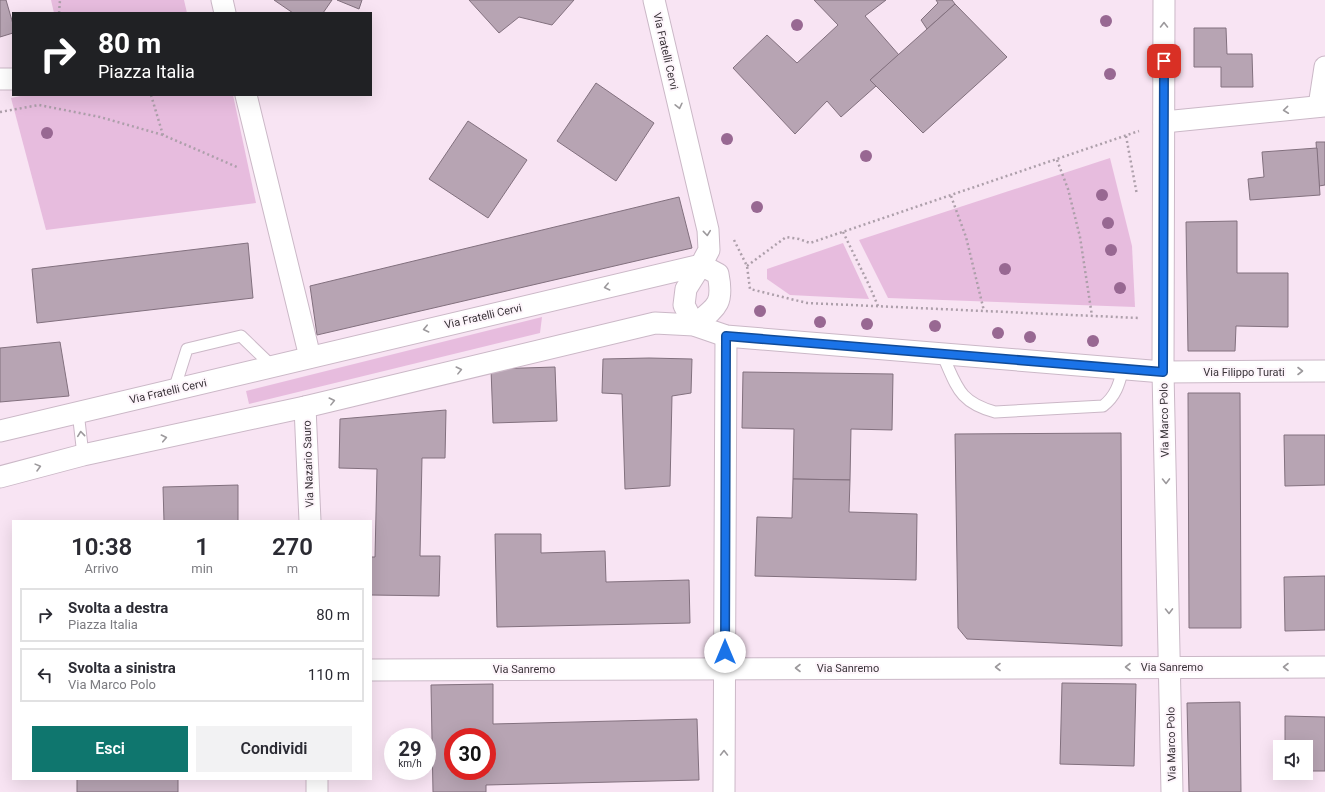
<!DOCTYPE html>
<html lang="it">
<head>
<meta charset="utf-8">
<style>
	body { margin:0; font-family:Roboto,sans-serif; background:#f2f2f3; color:#2b2b33; height:100vh; display:flex; flex-direction:column; font-size:15px; white-space:nowrap }
	* { box-sizing:border-box; margin:0 }
	p { font-size:13px; color:#7c7c81 }
	.icon { flex:none; width:22px; height:22px; fill:none; stroke:currentColor; stroke-width:2; stroke-linecap:round; stroke-linejoin:round }
	.map { position:relative; flex:1; overflow:hidden }
	.drawer { position:absolute; left:12px; top:520px; width:360px; height:260px; display:flex; flex-direction:column; background:#fff; border-radius:0px; box-shadow:0 4px 16px #0002 }
	.drawer>* { flex:none }
	.banner { position:absolute; left:12px; top:12px; width:360px; height:84px; border-radius:0px; box-shadow:0 4px 16px #0002; background:#202124; color:#fff; overflow:hidden }
	.fabs { position:absolute; left:1273px; top:740px; display:grid; gap:8px }
	.fabs a { display:grid; place-items:center; width:40px; height:40px; border-radius:0px; background:#fff; box-shadow:0 4px 16px #0002; font-size:20px }
	.speed { position:absolute; left:384px; top:728px; display:flex; gap:8px; font-size:20px; font-weight:700; text-align:center }
	.speed>* { display:grid; place-content:center; width:52px; height:52px; border-radius:50%; background:#fff; box-shadow:0 4px 16px #0002; line-height:1 }
	.speed small { font-size:10px; font-weight:400 }
	.speed .limit { border:6px solid #d22; background:#fff; color:#111 }
	.pin { position:absolute; display:grid; place-items:center; width:34px; height:34px; color:#fff; margin:-17px; border-radius:8px; box-shadow:0 2px 6px #0006 }
	.me { position:absolute; width:44px; margin:-22px; rotate:0deg; stroke-linejoin:round; filter:drop-shadow(0 0 3px #0008) }
	.turn { display:flex; align-items:center; gap:14px; height:84px; padding:0 20px; font-size:18px }
	.turn .icon { width:52px; height:52px; stroke-width:2.5 }
	.turn b { display:block; font-size:28px; line-height:34px }
	.eta { display:flex; justify-content:space-evenly; align-items:center; height:68px; text-align:center }
	.eta b { font-size:24px; font-weight:600; line-height:28px }
	.action { display:flex; gap:8px; margin-top:auto; padding:8px 20px }
	.action a { flex:1; height:46px; border-radius:0px; background:#0f766e; color:#fff; font-size:16px; font-weight:600; line-height:46px; text-align:center }
	.action a+a { background:#f2f2f3; color:#2b2b33 }
	ul { padding:0; list-style:none }
	li { display:flex; align-items:center; gap:12px; height:54px; margin:0 8px 6px; padding:0 12px; border:2px solid #e1e1e2; border-radius:0px }
	li div { flex:1 }
	li b { display:block; font-size:15px }
	li em { font-style:normal }
	.map>svg:first-child { display:block }
	.green { fill:#e7bcde }
	.building { fill:#b7a4b3; stroke:#82707e; fill-rule:evenodd }
	.lines { fill:none; stroke-linecap:round; stroke-linejoin:round }
	.service-casing { stroke:#cbb8c7; stroke-width:13 }
	.minor-casing { stroke:#cbb8c7; stroke-width:23 }
	.path { stroke:#ad9faa; stroke-width:2.5; stroke-dasharray:2 3; stroke-linecap:butt }
	.service { stroke:#fff; stroke-width:11 }
	.minor { stroke:#fff; stroke-width:21 }
	.tree { fill:#986892 }
	.oneway { stroke:#9c999c }
	.route-casing { stroke:#114b97; stroke-width:10 }
	.route { stroke:#1a73e8; stroke-width:7 }
	.labels { text-anchor:middle; stroke-width:4; stroke-linejoin:round; paint-order:stroke }
	.street-label { font-size:11px; fill:#3a3339; stroke:#fdf5fb }
</style>
</head>
<body>
<div class="map">
<svg width="1325" height="792" viewBox="0 0 1325 792">
	<rect width="100%" height="100%" fill="#f8e4f3"/>
	<!-- green -->
	<g class="green">
		<path d="M 51,0 L 184,0 L 187,13 L 54,13 Z"/>
		<path d="M 25,95 L 233,95 L 256,203 L 46,230 L 11,98 Z"/>
		<path d="M 1110,158 L 1132,246 L 1135,307 L 888,298 L 859,240 Z"/>
		<path d="M 843,243 L 869,299 L 790,295 L 767,279 L 767,269 Z"/>
		<path d="M 542,317 L 540,333 L 249,404 L 246,391 Z"/>
	</g>
	<!-- building -->
	<g class="building">
		<path d="M 0,0 L 6,0 L 13,24 L 13,33 L 0,37 Z"/>
		<path d="M 274,0 L 332,0 L 323,13 L 293,13 Z"/>
		<path d="M 337,0 L 362,0 L 359,9 Z"/>
		<path d="M 469,0 L 574,0 L 552,25 L 519,17 L 499,33 Z"/>
		<path d="M 814,0 L 886,0 L 865,16 L 899,55 L 870,80 L 876,86 L 841,117 L 827,101 L 795,134 L 733,68 L 767,35 L 797,63 L 838,25 Z"/>
		<path d="M 936,0 L 952,0 L 955,4 L 927,29 L 921,20 L 938,3 Z"/>
		<path d="M 955,4 L 1007,57 L 923,133 L 870,80 Z"/>
		<path d="M 1194,28 L 1226,28 L 1227,54 L 1252,54 L 1253,87 L 1221,87 L 1221,67 L 1194,67 Z"/>
		<path d="M 596,83 L 654,123 L 616,181 L 557,141 Z"/>
		<path d="M 468,121 L 527,160 L 488,218 L 429,179 Z"/>
		<path d="M 1316,142 L 1325,142 L 1325,185 L 1319,186 Z"/>
		<path d="M 1317,148 L 1320,195 L 1250,200 L 1248,179 L 1264,177 L 1262,152 Z"/>
		<path d="M 679,197 L 692,248 L 317,335 L 310,286 Z"/>
		<path d="M 1237,221 L 1237,273 L 1288,273 L 1288,327 L 1236,326 L 1235,351 L 1188,351 L 1186,222 Z"/>
		<path d="M 248,243 L 253,298 L 37,323 L 32,269 Z"/>
		<path d="M 60,342 L 69,396 L 0,402 L 0,348 Z"/>
		<path d="M 649,358 L 692,359 L 691,393 L 672,396 L 670,486 L 625,489 L 622,394 L 602,393 L 603,359 Z"/>
		<path d="M 555,367 L 557,421 L 493,423 L 491,369 Z"/>
		<path d="M 743,372 L 893,374 L 892,430 L 851,429 L 850,480 L 793,479 L 794,429 L 742,428 Z"/>
		<path d="M 1188,393 L 1240,393 L 1241,628 L 1189,628 Z"/>
		<path d="M 446,410 L 445,458 L 422,458 L 420,556 L 440,556 L 439,596 L 371,595 L 371,557 L 375,557 L 377,469 L 339,468 L 340,419 Z"/>
		<path d="M 1121,433 L 1122,646 L 967,639 L 958,628 L 955,434 Z"/>
		<path d="M 1284,435 L 1325,435 L 1325,485 L 1285,486 Z"/>
		<path d="M 793,479 L 850,480 L 849,512 L 917,514 L 916,580 L 755,576 L 757,517 L 792,518 Z"/>
		<path d="M 238,485 L 238,521 L 164,521 L 163,487 Z"/>
		<path d="M 495,534 L 541,534 L 541,553 L 605,551 L 606,582 L 689,580 L 690,623 L 497,627 Z"/>
		<path d="M 1325,576 L 1325,630 L 1285,631 L 1284,577 Z"/>
		<path d="M 1062,683 L 1136,684 L 1134,766 L 1060,764 Z"/>
		<path d="M 493,684 L 493,724 L 697,719 L 699,780 L 486,785 L 486,792 L 433,792 L 431,685 ZM 453,737 L 487,737 L 487,771 L 453,771 Z"/>
		<path d="M 1240,702 L 1241,792 L 1189,792 L 1187,703 Z"/>
		<path d="M 1285,716 L 1325,717 L 1325,771 L 1306,771 L 1306,747 L 1285,747 Z"/>
		<rect x="77" y="779" width="101" height="13"/>
	</g>
	<g class="lines">
		<defs>
			<g id="service">
				<path d="M 942,354 C 957,386 958,402 995,412 L 1103,406 C 1116,396 1119,384 1123,369"/>
				<path d="M 174,390 L 187,349 L 241,336 L 272,366"/>
				<path d="M 78,412 L 83,455"/>
			</g>
			<g id="minor">
				<path d="M 222,0 L 225,13"/>
				<path d="M 1164,0 L 1163,372 L 1172,792"/>
				<path d="M 0,79 L 13,79"/>
				<path d="M 246,95 L 310,357"/>
				<path d="M 1319,106 L 1325,67"/>
				<path d="M 1164,122 L 1325,106"/>
				<path d="M 701,265 L 718,274 C 724,304 717,307 694,325 L 684,305 L 686,289 Z"/>
				<path d="M 305,407 L 310,521"/>
				<path d="M 0,431 L 701,265 L 709,250 L 708,230 L 654,0"/>
				<path d="M 0,477 L 83,455 L 305,407 L 655,323 L 694,325 L 726,336 L 1163,372 L 1325,371"/>
				<path d="M 371,670 L 1325,667"/>
				<path d="M 317,779 L 317,792"/>
				<path d="M 724,792 L 726,336"/>
			</g>
		</defs>
		<!-- service casing -->
		<use href="#service" class="service-casing"/>
		<!-- minor casing -->
		<use href="#minor" class="minor-casing"/>
		<!-- path -->
		<g class="path">
			<path d="M 59,13 L 60,0"/>
			<path d="M 151,95 L 163,135 L 237,167"/>
			<path d="M 0,112 L 39,105 L 100,117 L 163,135"/>
			<path d="M 1126,136 L 1137,195"/>
			<path d="M 1057,160 L 1068,189 L 1080,237 L 1092,316"/>
			<path d="M 951,196 L 966,237 L 984,311"/>
			<path d="M 843,232 L 869,285 L 878,306"/>
			<path d="M 734,240 L 747,266 L 750,289 L 807,303 L 1139,318"/>
			<path d="M 747,266 L 786,237 L 799,239 L 810,243 L 1139,131"/>
		</g>
		<!-- service -->
		<use href="#service" class="service"/>
		<!-- minor -->
		<use href="#minor" class="minor"/>
	</g>
	<!-- trees -->
	<g class="tree">
		<circle cx="1106" cy="21" r="6"/>
		<circle cx="797" cy="25" r="6"/>
		<circle cx="1110" cy="74" r="6"/>
		<circle cx="47" cy="133" r="6"/>
		<circle cx="727" cy="139" r="6"/>
		<circle cx="866" cy="156" r="6"/>
		<circle cx="1102" cy="195" r="6"/>
		<circle cx="757" cy="207" r="6"/>
		<circle cx="1108" cy="223" r="6"/>
		<circle cx="1111" cy="250" r="6"/>
		<circle cx="1005" cy="269" r="6"/>
		<circle cx="1120" cy="288" r="6"/>
		<circle cx="760" cy="311" r="6"/>
		<circle cx="820" cy="322" r="6"/>
		<circle cx="867" cy="324" r="6"/>
		<circle cx="935" cy="326" r="6"/>
		<circle cx="998" cy="333" r="6"/>
		<circle cx="1030" cy="337" r="6"/>
		<circle cx="1093" cy="341" r="6"/>
	</g>
	<!-- one-way arrows -->
	<defs><path id="oneway-chevron" d="M-2-3.5L2.5 0L-2 3.5" fill="none" stroke-width="1.6" stroke-linecap="round" stroke-linejoin="round"/></defs>
	<g class="oneway">
		<use href="#oneway-chevron" transform="translate(1164 25) rotate(-90)"/>
		<use href="#oneway-chevron" transform="translate(679 106) rotate(77)"/>
		<use href="#oneway-chevron" transform="translate(1286 110) rotate(174)"/>
		<use href="#oneway-chevron" transform="translate(707 233) rotate(84)"/>
		<use href="#oneway-chevron" transform="translate(607 287) rotate(167)"/>
		<use href="#oneway-chevron" transform="translate(426 329) rotate(167)"/>
		<use href="#oneway-chevron" transform="translate(459 370) rotate(-14)"/>
		<use href="#oneway-chevron" transform="translate(1300 371)"/>
		<use href="#oneway-chevron" transform="translate(332 401) rotate(-14)"/>
		<use href="#oneway-chevron" transform="translate(81 434) rotate(-96)"/>
		<use href="#oneway-chevron" transform="translate(164 438) rotate(-12)"/>
		<use href="#oneway-chevron" transform="translate(38 467) rotate(-15)"/>
		<use href="#oneway-chevron" transform="translate(1166 481) rotate(89)"/>
		<use href="#oneway-chevron" transform="translate(1169 611) rotate(89)"/>
		<use href="#oneway-chevron" transform="translate(998 667) rotate(180)"/>
		<use href="#oneway-chevron" transform="translate(1128 667) rotate(180)"/>
		<use href="#oneway-chevron" transform="translate(1286 667) rotate(-180)"/>
		<use href="#oneway-chevron" transform="translate(798 668) rotate(180)"/>
		<use href="#oneway-chevron" transform="translate(724 753) rotate(-90)"/>
	</g>
	<g class="lines">
		<defs>
			<path id="route" d="M 725,652 L 726,336 L 1163,372 L 1164,61"/>
		</defs>
		<!-- route casing -->
		<use href="#route" class="route-casing"/>
		<!-- route -->
		<use href="#route" class="route"/>
	</g>
	<g class="labels">
		<!-- street labels -->
		<g class="street-label">
			<text transform="translate(666 51) rotate(77)" y="4">Via Fratelli Cervi</text>
			<text transform="translate(483 316) rotate(-13)" y="4">Via Fratelli Cervi</text>
			<text x="1244" y="376">Via Filippo Turati</text>
			<text transform="translate(168 391) rotate(-13)" y="4">Via Fratelli Cervi</text>
			<text transform="translate(1164 420) rotate(-91)" y="4">Via Marco Polo</text>
			<text transform="translate(308 464) rotate(-92)" y="4">Via Nazario Sauro</text>
			<text x="1172" y="671">Via Sanremo</text>
			<text x="848" y="672">Via Sanremo</text>
			<text x="524" y="673">Via Sanremo</text>
			<text transform="translate(1171 744) rotate(-91)" y="4">Via Marco Polo</text>
		</g>
	</g>
</svg>
<div class="fabs">
<a><svg class="icon" aria-label="sound" viewBox="0 0 24 24"><path d="M4 9h4l5-4v14l-5-4H4zM17 9q2 3 0 6"/></svg></a>
</div>
<div class="speed"><div>29<small>km/h</small></div><div class="limit">30</div></div>
<div class="pin" style="left:1164px;top:61px;background:#d93025"><svg class="icon" aria-label="arrive" viewBox="0 0 24 24"><path d="M6 21V4h12l-3 4 3 4H6"/></svg></div>
<svg class="me" style="left:725px;top:652px" viewBox="-20 -20 40 40"><circle r="19" fill="#fff"/><path d="M0-13L10 11 0 6-10 11z" fill="#1a73e8"/></svg>
<div class="banner">
<div class="turn"><svg class="icon" aria-label="right" viewBox="0 0 24 24"><path d="M7 20v-9h11M14 6l5 5-5 5"/></svg><div><b>80 m</b>Piazza Italia</div></div>
</div>
<section class="drawer">
<div class="eta">
<div><b>10:38</b><p>Arrivo</p></div>
<div><b>1</b><p>min</p></div>
<div><b>270</b><p>m</p></div>
</div>
<ul>
<li><svg class="icon" aria-label="right" viewBox="0 0 24 24"><path d="M7 20v-9h11M14 6l5 5-5 5"/></svg><div><b>Svolta a destra</b><p>Piazza Italia</p></div><em>80 m</em></li>
<li><svg class="icon" aria-label="left" viewBox="0 0 24 24"><path d="M17 20v-9H6M10 6l-5 5 5 5"/></svg><div><b>Svolta a sinistra</b><p>Via Marco Polo</p></div><em>110 m</em></li>
</ul>
<div class="action"><a>Esci</a><a>Condividi</a></div>
</section>
</div>
</body>
</html>
